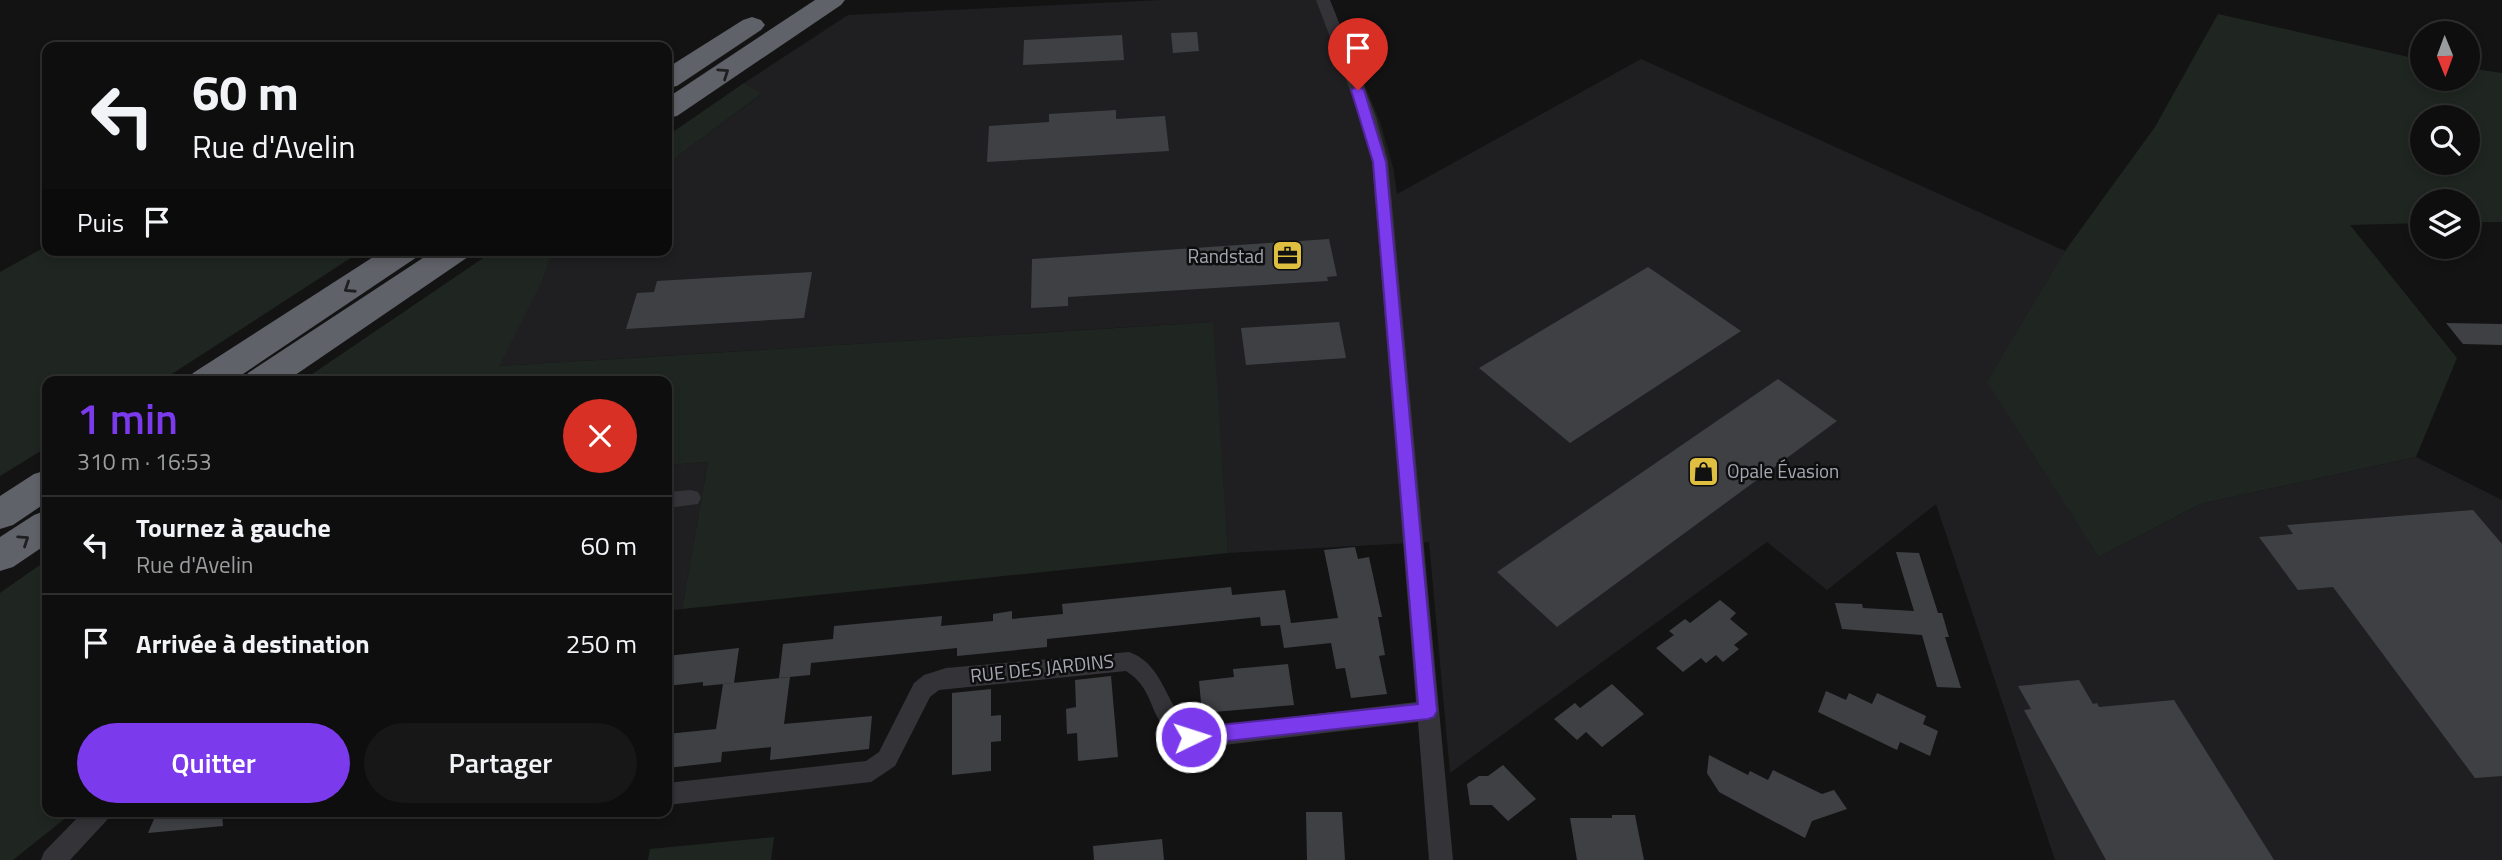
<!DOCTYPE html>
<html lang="fr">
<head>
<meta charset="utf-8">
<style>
	body { margin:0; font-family:"Titillium Web",sans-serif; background:#171718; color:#f1f3f6; height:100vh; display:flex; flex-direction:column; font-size:26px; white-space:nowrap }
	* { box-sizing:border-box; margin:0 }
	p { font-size:23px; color:#9b9c9e }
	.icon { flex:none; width:38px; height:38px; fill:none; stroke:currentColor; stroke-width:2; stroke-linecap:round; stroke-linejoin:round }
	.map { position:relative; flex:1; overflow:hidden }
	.details { position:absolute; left:42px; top:376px; width:630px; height:441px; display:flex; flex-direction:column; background:#0e0e0f; border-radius:14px; box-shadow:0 4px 10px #0003,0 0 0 2px #2e2e2f }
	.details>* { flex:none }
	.guide { position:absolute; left:42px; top:42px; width:630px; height:214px; border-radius:14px; box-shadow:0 4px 10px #0003,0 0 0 2px #2e2e2f; background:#0e0e0f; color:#f1f3f6; overflow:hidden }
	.needle { width:46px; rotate:179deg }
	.controls { position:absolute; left:2410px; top:21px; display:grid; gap:14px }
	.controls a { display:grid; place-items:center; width:70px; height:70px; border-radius:50%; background:#0e0e0f; box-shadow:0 4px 10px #0003,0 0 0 2px #2e2e2f; font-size:35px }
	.pin { position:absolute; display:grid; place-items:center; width:60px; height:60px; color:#fff; margin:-72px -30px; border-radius:50% 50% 50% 0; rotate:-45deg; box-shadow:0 0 7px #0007 }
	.pin .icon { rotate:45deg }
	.me { position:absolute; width:77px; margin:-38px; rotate:86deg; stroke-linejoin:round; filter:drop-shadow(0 0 5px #0008) }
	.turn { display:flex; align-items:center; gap:24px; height:147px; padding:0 35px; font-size:32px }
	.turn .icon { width:91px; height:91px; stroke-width:2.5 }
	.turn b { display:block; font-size:49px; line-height:60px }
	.then { display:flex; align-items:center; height:66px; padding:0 35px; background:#0003; gap:14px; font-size:26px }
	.round { display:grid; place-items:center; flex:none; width:74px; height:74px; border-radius:37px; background:#171718 }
	.headline { display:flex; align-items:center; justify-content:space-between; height:119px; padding:0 35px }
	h1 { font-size:42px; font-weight:600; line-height:52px; color:#7c3aed }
	.action { display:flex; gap:14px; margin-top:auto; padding:14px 35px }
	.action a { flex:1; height:80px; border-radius:42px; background:#7c3aed; color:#fff; font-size:28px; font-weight:600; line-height:80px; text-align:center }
	.action a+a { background:#171718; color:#f1f3f6 }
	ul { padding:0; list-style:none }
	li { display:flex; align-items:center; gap:21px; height:98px; padding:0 35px; border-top:2px solid #2e2e2f }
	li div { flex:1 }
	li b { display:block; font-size:26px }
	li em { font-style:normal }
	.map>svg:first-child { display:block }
	.built { fill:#1f1f21 }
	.green { fill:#1f2621; fill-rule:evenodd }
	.building { fill:#3f4044 }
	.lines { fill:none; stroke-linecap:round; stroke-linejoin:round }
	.minor { fill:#343438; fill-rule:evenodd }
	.motorway { fill:#606269; fill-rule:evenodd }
	.oneway { stroke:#1e1f21 }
	.route { fill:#7c3aed; stroke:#51269a; stroke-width:2 }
	.labels { text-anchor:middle; stroke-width:5; stroke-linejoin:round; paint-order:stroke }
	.poi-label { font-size:19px; fill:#a5a8b3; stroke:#0e0e0f; text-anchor:end }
	.street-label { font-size:19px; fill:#a5a8b3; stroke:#0e0e0f }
</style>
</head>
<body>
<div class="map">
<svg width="2502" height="860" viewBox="0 0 2502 860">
	<rect width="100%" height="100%" fill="#131314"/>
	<!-- built -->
	<g class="built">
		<path d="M 1161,0 L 1330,0 L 1380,122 L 1393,167 L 1397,194 L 1641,59 L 2065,251 L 2045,286 L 2099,557 L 2200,504 L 2416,457 L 2502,500 L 2502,860 L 2055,860 L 1936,504 L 1827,590 L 1767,542 L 1450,773 L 1429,542 L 1228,553 L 1212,322 L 498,366 L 543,280 L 551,251 L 667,250 L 667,164 L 760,95 L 744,83 L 848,15 Z"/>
		<path d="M 708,462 L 682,609 L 667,611 L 667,465 Z"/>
	</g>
	<!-- green -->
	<g class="green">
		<path d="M 2218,14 L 2422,60 L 2422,79 L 2468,79 L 2468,68 L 2502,73 L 2502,222 L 2468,222 L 2468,201 L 2422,201 L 2422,223 L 2350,225 L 2457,358 L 2416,457 L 2200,504 L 2099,557 L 1987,382 L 2065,251 L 2155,127 ZM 2422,117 L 2468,117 L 2468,163 L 2422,163 Z"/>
		<path d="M 744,83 L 761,94 L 667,164 L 667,136 Z"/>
		<path d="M 47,246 L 47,250 L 363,250 L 161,381 L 47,382 L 47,447 L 0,476 L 0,272 Z"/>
		<path d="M 495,250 L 552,250 L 543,280 L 499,366 L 1213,322 L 1228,553 L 682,609 L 708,462 L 667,465 L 667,382 L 302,381 Z"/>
		<path d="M 47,560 L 47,812 L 73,812 L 13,860 L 0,860 L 0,593 Z"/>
		<path d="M 774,837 L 771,860 L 648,860 L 650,849 Z"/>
	</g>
	<!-- building -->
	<g class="building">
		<path d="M 1197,32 L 1199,51 L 1173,53 L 1171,33 Z"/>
		<path d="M 1122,35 L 1124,60 L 1023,65 L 1024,40 Z"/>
		<path d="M 1116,110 L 1116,119 L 1165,116 L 1169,151 L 987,162 L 989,126 L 1049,122 L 1049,114 Z"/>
		<path d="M 1329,239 L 1337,276 L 1327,277 L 1328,281 L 1068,297 L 1068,306 L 1031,308 L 1032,259 Z"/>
		<path d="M 1648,267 L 1741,331 L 1570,443 L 1479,368 Z"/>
		<path d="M 812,272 L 804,318 L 626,329 L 637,293 L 654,292 L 657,281 Z"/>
		<path d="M 1339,322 L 1346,358 L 1246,365 L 1241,328 Z"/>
		<path d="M 2446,323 L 2502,324 L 2502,345 L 2463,344 Z"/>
		<path d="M 1778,379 L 1837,421 L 1557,627 L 1497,572 Z"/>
		<path d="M 2473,510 L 2502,544 L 2502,776 L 2475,778 L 2333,587 L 2298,590 L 2259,537 L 2293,534 L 2287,525 Z"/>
		<path d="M 1355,547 L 1358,559 L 1369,557 L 1382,617 L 1378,617 L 1385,655 L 1379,656 L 1387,694 L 1351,698 L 1345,668 L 1336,669 L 1331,643 L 1284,648 L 1280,625 L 1261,626 L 1260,617 L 1047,639 L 1047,647 L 957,656 L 957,648 L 811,663 L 810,675 L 779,678 L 783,644 L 833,639 L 834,626 L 942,616 L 941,626 L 993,621 L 993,614 L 1012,611 L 1012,619 L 1063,614 L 1062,604 L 1231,587 L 1232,595 L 1285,590 L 1291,623 L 1338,618 L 1324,550 Z"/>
		<path d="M 1896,552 L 1919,553 L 1938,613 L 1942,613 L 1949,637 L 1945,637 L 1961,688 L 1937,687 L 1922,635 L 1842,629 L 1835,603 L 1862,604 L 1863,608 L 1914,611 Z"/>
		<path d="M 1720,600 L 1736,613 L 1730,619 L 1748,634 L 1734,645 L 1739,649 L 1723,662 L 1716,655 L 1706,663 L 1701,658 L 1683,672 L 1656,648 L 1674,635 L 1669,631 L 1685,619 L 1690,623 Z"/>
		<path d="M 739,648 L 734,683 L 703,686 L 703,682 L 667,686 L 667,656 Z"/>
		<path d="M 1288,664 L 1294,705 L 1202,713 L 1199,681 L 1234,677 L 1233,669 Z"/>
		<path d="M 1111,676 L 1118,757 L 1078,761 L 1077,733 L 1067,734 L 1066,709 L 1076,707 L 1075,680 Z"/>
		<path d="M 790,677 L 784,724 L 872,716 L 869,749 L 770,760 L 771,747 L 722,752 L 721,762 L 667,768 L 667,734 L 716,729 L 723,684 Z"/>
		<path d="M 2079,680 L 2093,704 L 2097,703 L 2099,707 L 2174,700 L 2274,860 L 2106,860 L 2024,710 L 2031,709 L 2018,686 Z"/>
		<path d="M 1612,684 L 1644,714 L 1602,747 L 1586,732 L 1577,740 L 1554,719 L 1575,703 L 1580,708 Z"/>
		<path d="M 991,689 L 991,716 L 1001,715 L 1001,741 L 991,742 L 991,771 L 952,775 L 952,693 Z"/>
		<path d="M 1826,691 L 1846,700 L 1849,693 L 1872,704 L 1877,693 L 1926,716 L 1923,724 L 1938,731 L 1930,756 L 1900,742 L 1897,750 L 1818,712 Z"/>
		<path d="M 1709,755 L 1748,775 L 1750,771 L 1768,780 L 1773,770 L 1822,794 L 1834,790 L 1847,809 L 1812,821 L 1805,838 L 1719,792 L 1707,773 Z"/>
		<path d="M 1503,765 L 1536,799 L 1508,821 L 1492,805 L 1470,805 L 1467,784 L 1479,776 L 1488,776 Z"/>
		<path d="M 157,812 L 222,812 L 223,826 L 148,833 Z"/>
		<path d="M 1306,812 L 1342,812 L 1345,860 L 1307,860 Z"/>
		<path d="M 1612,815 L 1635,815 L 1644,860 L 1577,860 L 1570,818 L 1612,818 Z"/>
		<path d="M 1162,839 L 1164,860 L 1094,860 L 1093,846 Z"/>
	</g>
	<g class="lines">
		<!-- minor -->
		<g class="minor">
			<path d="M 1316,0 L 1330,0 L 1376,117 L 1388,161 L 1453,860 L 1429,860 L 1418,722 L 1199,748 C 1142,732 1163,694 1126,671 L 939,690 L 930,697 L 895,766 L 871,782 L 667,805 L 667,783 L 866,761 L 879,752 L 914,683 L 924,675 L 946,668 L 1129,652 C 1169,666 1165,718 1199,728 L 1416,702 L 1372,161 L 1360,117 Z"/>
			<path d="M 691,490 L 698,492 L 701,498 L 698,504 L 667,508 L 667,492 Z"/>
			<path d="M 83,812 L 111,812 L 107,820 L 70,860 L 41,860 L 44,852 Z"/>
		</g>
		<!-- motorway -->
		<g class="motorway">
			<path d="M 815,0 L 845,0 L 841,5 L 677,116 L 667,118 L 667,98 Z"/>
			<path d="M 752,17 L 761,20 L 765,25 L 761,30 L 677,86 L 667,88 L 667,68 L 743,20 Z"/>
			<path d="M 384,250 L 421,250 L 417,257 L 231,382 L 188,382 L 193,373 Z"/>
			<path d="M 435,250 L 472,250 L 468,257 L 285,382 L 243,382 L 248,373 Z"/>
			<path d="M 47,470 L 47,502 L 13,525 L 0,529 L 0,496 L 34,474 Z"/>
			<path d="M 47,510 L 47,544 L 13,567 L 0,571 L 0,537 L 34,515 Z"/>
		</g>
	</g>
	<!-- one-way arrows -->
	<defs><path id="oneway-chevron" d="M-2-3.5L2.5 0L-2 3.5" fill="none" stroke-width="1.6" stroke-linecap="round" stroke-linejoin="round" transform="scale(1.75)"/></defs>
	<g class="oneway">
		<use href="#oneway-chevron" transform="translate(724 73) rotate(-34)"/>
		<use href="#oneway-chevron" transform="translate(349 288) rotate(147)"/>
		<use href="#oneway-chevron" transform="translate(24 540) rotate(-34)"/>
	</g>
	<!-- route -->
	<path class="route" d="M 1358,86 L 1364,90 L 1386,162 L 1437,711 L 1434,717 L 1428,719 L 1191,745 L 1184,743 L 1182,737 L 1184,731 L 1191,728 L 1418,704 L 1373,162 L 1351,90 Z"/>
	<!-- icons -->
	<defs>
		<symbol id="office-square" viewBox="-11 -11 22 22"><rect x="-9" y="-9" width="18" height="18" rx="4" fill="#debf40" stroke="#0e0e0f"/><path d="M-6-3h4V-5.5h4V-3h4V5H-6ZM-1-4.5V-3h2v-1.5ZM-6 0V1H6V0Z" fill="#111"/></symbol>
		<symbol id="shop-square" viewBox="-11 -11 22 22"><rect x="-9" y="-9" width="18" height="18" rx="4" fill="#debf40" stroke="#0e0e0f"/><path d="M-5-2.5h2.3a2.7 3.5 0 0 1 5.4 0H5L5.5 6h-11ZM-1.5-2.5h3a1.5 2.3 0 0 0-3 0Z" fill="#111"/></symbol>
	</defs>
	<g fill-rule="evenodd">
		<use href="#office-square" x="1270" y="238" width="35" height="35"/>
		<use href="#shop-square" x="1686" y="454" width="35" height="35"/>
	</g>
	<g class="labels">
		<!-- poi labels -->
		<g class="poi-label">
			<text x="1264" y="263">Randstad</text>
			<text x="1727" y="478" text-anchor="start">Opale Évasion</text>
		</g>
		<!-- street labels -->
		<g class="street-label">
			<text transform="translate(1042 668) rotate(-6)" y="7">RUE DES JARDINS</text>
		</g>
	</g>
</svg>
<div class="controls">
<a><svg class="needle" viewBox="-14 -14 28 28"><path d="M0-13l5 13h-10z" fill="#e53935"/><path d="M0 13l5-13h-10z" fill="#9b9c9e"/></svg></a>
<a><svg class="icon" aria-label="search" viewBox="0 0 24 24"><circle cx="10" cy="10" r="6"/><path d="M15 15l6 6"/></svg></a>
<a><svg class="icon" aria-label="layers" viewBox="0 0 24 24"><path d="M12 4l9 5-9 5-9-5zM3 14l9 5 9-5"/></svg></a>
</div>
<div class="pin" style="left:1358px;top:90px;background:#d93025"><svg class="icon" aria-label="arrive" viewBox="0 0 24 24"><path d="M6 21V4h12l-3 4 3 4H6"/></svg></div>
<svg class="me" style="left:1191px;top:737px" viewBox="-20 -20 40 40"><circle r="17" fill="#7c3aed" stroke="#fff" stroke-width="3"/><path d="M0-11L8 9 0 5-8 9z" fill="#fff"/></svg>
<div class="guide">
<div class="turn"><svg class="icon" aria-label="left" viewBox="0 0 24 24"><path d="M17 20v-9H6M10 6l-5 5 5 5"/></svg><div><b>60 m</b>Rue d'Avelin</div></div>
<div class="then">Puis<svg class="icon" aria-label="arrive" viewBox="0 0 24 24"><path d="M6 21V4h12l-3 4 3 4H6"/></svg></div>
</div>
<section class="details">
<div class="headline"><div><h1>1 min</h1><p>310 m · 16:53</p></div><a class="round" style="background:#d93025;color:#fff"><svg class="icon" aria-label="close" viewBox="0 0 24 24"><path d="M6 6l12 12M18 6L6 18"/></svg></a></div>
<ul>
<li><svg class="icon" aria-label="left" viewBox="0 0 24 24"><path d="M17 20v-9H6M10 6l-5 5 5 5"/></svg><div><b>Tournez à gauche</b><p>Rue d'Avelin</p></div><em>60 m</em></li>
<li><svg class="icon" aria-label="arrive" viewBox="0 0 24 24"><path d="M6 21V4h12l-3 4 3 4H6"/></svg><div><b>Arrivée à destination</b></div><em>250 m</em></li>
</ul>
<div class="action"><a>Quitter</a><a>Partager</a></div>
</section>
</div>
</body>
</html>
